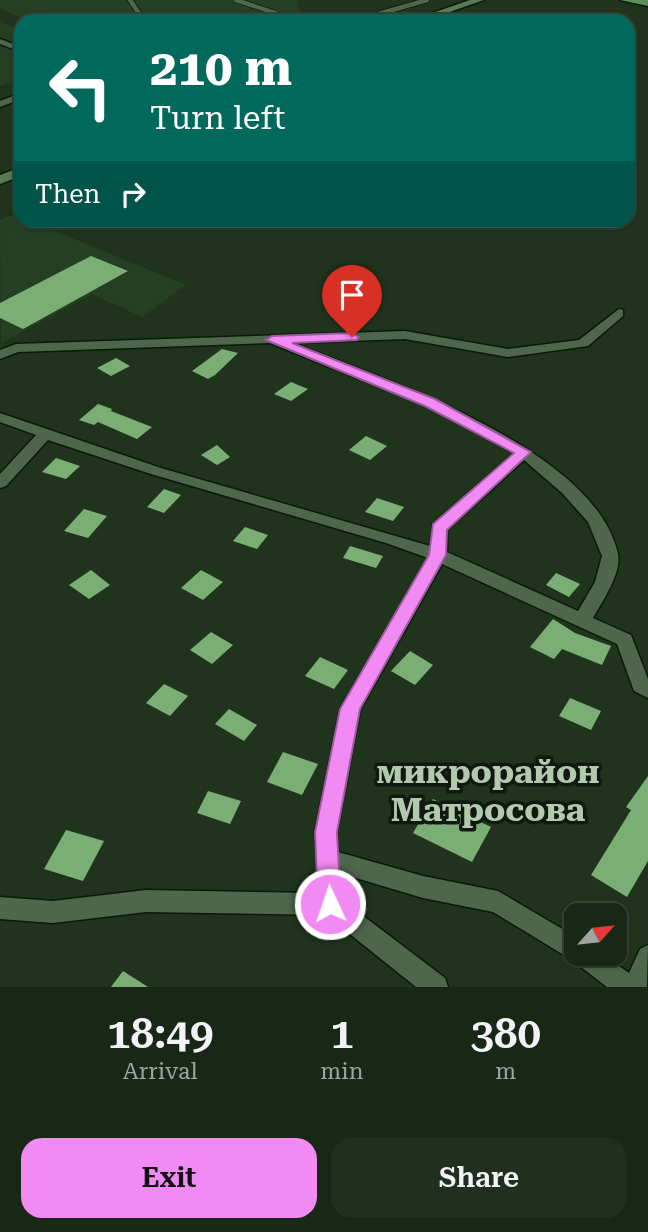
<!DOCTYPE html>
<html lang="en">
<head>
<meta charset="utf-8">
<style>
	body { margin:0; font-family:"Roboto Serif",serif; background:#212f1f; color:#f1f3f6; height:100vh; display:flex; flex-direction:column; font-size:26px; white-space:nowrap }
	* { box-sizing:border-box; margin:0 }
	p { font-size:23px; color:#9fa5a1 }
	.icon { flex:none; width:38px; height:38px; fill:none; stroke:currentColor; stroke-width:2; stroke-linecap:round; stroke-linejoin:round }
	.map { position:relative; height:987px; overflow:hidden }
	.panel { display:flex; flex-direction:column; background:#182716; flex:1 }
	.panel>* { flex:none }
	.banner { position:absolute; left:14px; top:14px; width:621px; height:214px; border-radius:21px; box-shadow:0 2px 5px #0004,0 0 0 2px #364435; background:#00695c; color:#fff; overflow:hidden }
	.needle { width:46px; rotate:63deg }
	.buttons { position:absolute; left:564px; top:903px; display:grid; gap:14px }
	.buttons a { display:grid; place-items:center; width:63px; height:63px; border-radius:14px; background:#182716; box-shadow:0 2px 5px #0004,0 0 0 2px #364435; font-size:35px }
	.pin { position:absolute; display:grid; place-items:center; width:60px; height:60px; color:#fff; margin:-72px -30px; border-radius:50% 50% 50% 0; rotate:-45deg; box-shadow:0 0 7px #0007 }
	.pin .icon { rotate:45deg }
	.me { position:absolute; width:77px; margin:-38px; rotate:357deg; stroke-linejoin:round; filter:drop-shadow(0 0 5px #0008) }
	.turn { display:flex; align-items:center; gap:24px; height:147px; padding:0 21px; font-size:32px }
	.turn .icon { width:91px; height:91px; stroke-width:2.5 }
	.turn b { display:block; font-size:49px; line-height:60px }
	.then { display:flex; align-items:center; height:66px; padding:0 21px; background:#0003; gap:14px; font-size:26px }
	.eta { display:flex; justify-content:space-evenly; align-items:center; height:119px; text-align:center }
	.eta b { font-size:42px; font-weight:600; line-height:49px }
	.primary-button { display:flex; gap:14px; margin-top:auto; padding:14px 21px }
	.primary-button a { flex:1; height:80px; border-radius:21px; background:#f28af3; color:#111; font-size:28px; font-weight:600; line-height:80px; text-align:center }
	.primary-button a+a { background:#212f1f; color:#f1f3f6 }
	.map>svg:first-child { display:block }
	.built { fill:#253f22 }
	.building { fill:#7bae74 }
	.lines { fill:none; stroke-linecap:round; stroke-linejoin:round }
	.lane-casing { stroke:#081b06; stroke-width:6 }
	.street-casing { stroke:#081b06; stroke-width:3 }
	.secondary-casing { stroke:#081b06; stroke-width:3 }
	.primary-casing { stroke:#081b06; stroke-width:3 }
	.lane { stroke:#4f664c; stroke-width:4.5 }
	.street { fill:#4f664c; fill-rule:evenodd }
	.secondary { fill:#597955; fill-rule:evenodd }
	.primary { fill:#638c5d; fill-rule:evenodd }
	.route { fill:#f28af3; stroke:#9d5a9e; stroke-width:2 }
	.labels { text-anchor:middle; stroke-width:7; stroke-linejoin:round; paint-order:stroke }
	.near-quarter-label { font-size:33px; font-weight:bold; fill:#b1caad; stroke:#10190f }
</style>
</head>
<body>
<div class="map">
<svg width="648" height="987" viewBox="0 0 648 987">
	<rect width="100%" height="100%" fill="#20341d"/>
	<!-- built -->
	<g class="built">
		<path d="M 0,0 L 297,0 L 302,21 L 32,21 L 0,9 Z"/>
		<path d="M 0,22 L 21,31 L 21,80 L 0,86 Z"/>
		<path d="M 15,214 L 21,216 L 21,220 L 31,221 L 186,285 L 142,317 L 92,294 L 1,343 L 0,220 Z"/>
	</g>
	<!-- building -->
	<g class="building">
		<path d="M 91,256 L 128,271 L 23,329 L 0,318 L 0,303 Z"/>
		<path d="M 222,349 L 238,353 L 215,375 L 208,379 L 192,371 Z"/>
		<path d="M 116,358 L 130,366 L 111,376 L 97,368 Z"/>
		<path d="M 291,382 L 308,389 L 291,401 L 274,394 Z"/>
		<path d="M 98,404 L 112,409 L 111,411 L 152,427 L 137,439 L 98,422 L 94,425 L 79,420 Z"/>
		<path d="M 366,436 L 387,446 L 370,460 L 349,450 Z"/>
		<path d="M 217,445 L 230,457 L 217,465 L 201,455 Z"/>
		<path d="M 56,458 L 80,466 L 66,479 L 42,472 Z"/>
		<path d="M 164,489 L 181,495 L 164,513 L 147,507 Z"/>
		<path d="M 377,498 L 404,507 L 393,521 L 365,512 Z"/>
		<path d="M 84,509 L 107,516 L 88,538 L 64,531 Z"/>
		<path d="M 245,527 L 268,535 L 257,549 L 233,541 Z"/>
		<path d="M 350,546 L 383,556 L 376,568 L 343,558 Z"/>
		<path d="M 91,570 L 110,585 L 89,599 L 69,585 Z"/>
		<path d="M 201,570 L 223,582 L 203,600 L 181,588 Z"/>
		<path d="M 556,573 L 580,584 L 569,597 L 546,585 Z"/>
		<path d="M 553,619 L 575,633 L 611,646 L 602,665 L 562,649 L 554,659 L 530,647 Z"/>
		<path d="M 211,632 L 233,645 L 212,664 L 190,650 Z"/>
		<path d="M 410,651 L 433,665 L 415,685 L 391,671 Z"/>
		<path d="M 320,657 L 348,670 L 334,689 L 305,676 Z"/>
		<path d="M 164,684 L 188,696 L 170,716 L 146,703 Z"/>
		<path d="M 570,698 L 601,711 L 591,730 L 559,716 Z"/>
		<path d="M 229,709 L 257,725 L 244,741 L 215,724 Z"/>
		<path d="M 283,752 L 318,764 L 302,795 L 267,782 Z"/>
		<path d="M 648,776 L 648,861 L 627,897 L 591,875 L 631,810 L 626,807 Z"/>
		<path d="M 208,791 L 241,801 L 230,824 L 197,813 Z"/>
		<path d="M 433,799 L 491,827 L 472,862 L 413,833 Z"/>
		<path d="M 66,830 L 104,841 L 83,881 L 44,869 Z"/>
		<path d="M 123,971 L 148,987 L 111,987 Z"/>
	</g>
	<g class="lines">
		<defs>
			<g id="lane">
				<path d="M 130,0 L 138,12 L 149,21"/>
				<path d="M 236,0 L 281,15"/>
				<path d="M 262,21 L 286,17 L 368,17 L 427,0"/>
			</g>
			<g id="street">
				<path d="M 0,39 L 21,47 L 21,52 L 0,44 Z"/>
				<path d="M 21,93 L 21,99 L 0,107 L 0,101 Z"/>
				<path d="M 619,309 L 623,310 L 623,316 L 588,346 L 508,357 L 405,339 L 292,343 C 381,378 595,448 618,554 C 622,573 602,602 593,618 L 631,635 L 648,679 L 648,698 L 634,691 L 617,644 L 442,564 L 360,710 L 337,832 L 338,852 L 423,876 L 498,891 L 576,937 L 576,954 L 601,954 L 629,973 L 640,949 L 648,945 L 647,987 L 607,987 L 572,960 L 493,912 L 423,898 L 339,873 L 341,899 L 445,978 L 448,987 L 416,987 L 326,915 L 146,912 L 53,923 L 0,919 L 0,897 L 53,901 L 146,890 L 318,893 L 315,832 L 340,709 L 428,558 L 386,543 L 151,474 L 48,440 L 6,486 L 0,488 L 0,474 L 36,435 L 0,422 L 0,413 L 161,468 L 430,546 L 433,524 L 514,453 L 425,405 L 270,343 L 18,352 L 0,359 L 0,350 L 16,344 L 405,331 L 508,349 L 579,340 ZM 524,460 L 562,493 L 588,522 L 602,556 L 595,582 L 578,611 L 447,552 L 447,530 Z"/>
			</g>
			<g id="secondary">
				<path d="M 470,0 L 484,0 L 424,21 L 409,21 Z"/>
				<path d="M 21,167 L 21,176 L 0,184 L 0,175 Z"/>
			</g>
			<path id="primary" d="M 620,0 L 648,0 L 648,6 Z"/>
		</defs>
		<!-- lane casing -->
		<use href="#lane" class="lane-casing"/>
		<!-- street casing -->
		<use href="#street" class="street-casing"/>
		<!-- secondary casing -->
		<use href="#secondary" class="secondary-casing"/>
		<!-- primary casing -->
		<use href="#primary" class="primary-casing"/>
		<!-- lane -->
		<use href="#lane" class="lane"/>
		<!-- street -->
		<use href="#street" class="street"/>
		<!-- secondary -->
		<use href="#secondary" class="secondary"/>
		<!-- primary -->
		<use href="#primary" class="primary"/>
	</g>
	<!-- route -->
	<path class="route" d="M 352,333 L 359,337 L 357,340 L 292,343 L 435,399 L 531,452 L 447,530 L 446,555 L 360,709 L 337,832 L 341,904 L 338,912 L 330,915 L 321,912 L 318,904 L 315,832 L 340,709 L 429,555 L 433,524 L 514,453 L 425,406 L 266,340 L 272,336 Z"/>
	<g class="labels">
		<!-- near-quarter labels -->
		<g class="near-quarter-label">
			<text x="488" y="783">микрорайон<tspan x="488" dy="38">Матросова</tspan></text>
		</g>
	</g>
</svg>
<div class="buttons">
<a><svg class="needle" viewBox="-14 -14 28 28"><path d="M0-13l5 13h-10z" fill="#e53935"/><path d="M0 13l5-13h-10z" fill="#9fa5a1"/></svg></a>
</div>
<div class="pin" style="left:352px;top:337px;background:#d93025"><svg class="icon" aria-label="arrive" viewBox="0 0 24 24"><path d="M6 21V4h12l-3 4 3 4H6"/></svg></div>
<svg class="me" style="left:330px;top:904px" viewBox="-20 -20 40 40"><circle r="17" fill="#f28af3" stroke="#fff" stroke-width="3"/><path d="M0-11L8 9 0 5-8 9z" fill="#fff"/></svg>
<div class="banner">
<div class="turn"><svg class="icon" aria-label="left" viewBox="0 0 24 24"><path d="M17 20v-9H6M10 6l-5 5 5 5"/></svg><div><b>210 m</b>Turn left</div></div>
<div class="then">Then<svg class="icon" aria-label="right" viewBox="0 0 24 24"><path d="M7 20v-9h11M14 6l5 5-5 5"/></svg></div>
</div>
</div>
<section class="panel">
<div class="eta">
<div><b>18:49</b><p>Arrival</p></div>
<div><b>1</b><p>min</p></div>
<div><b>380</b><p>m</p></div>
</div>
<div class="primary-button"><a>Exit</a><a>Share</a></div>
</section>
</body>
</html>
